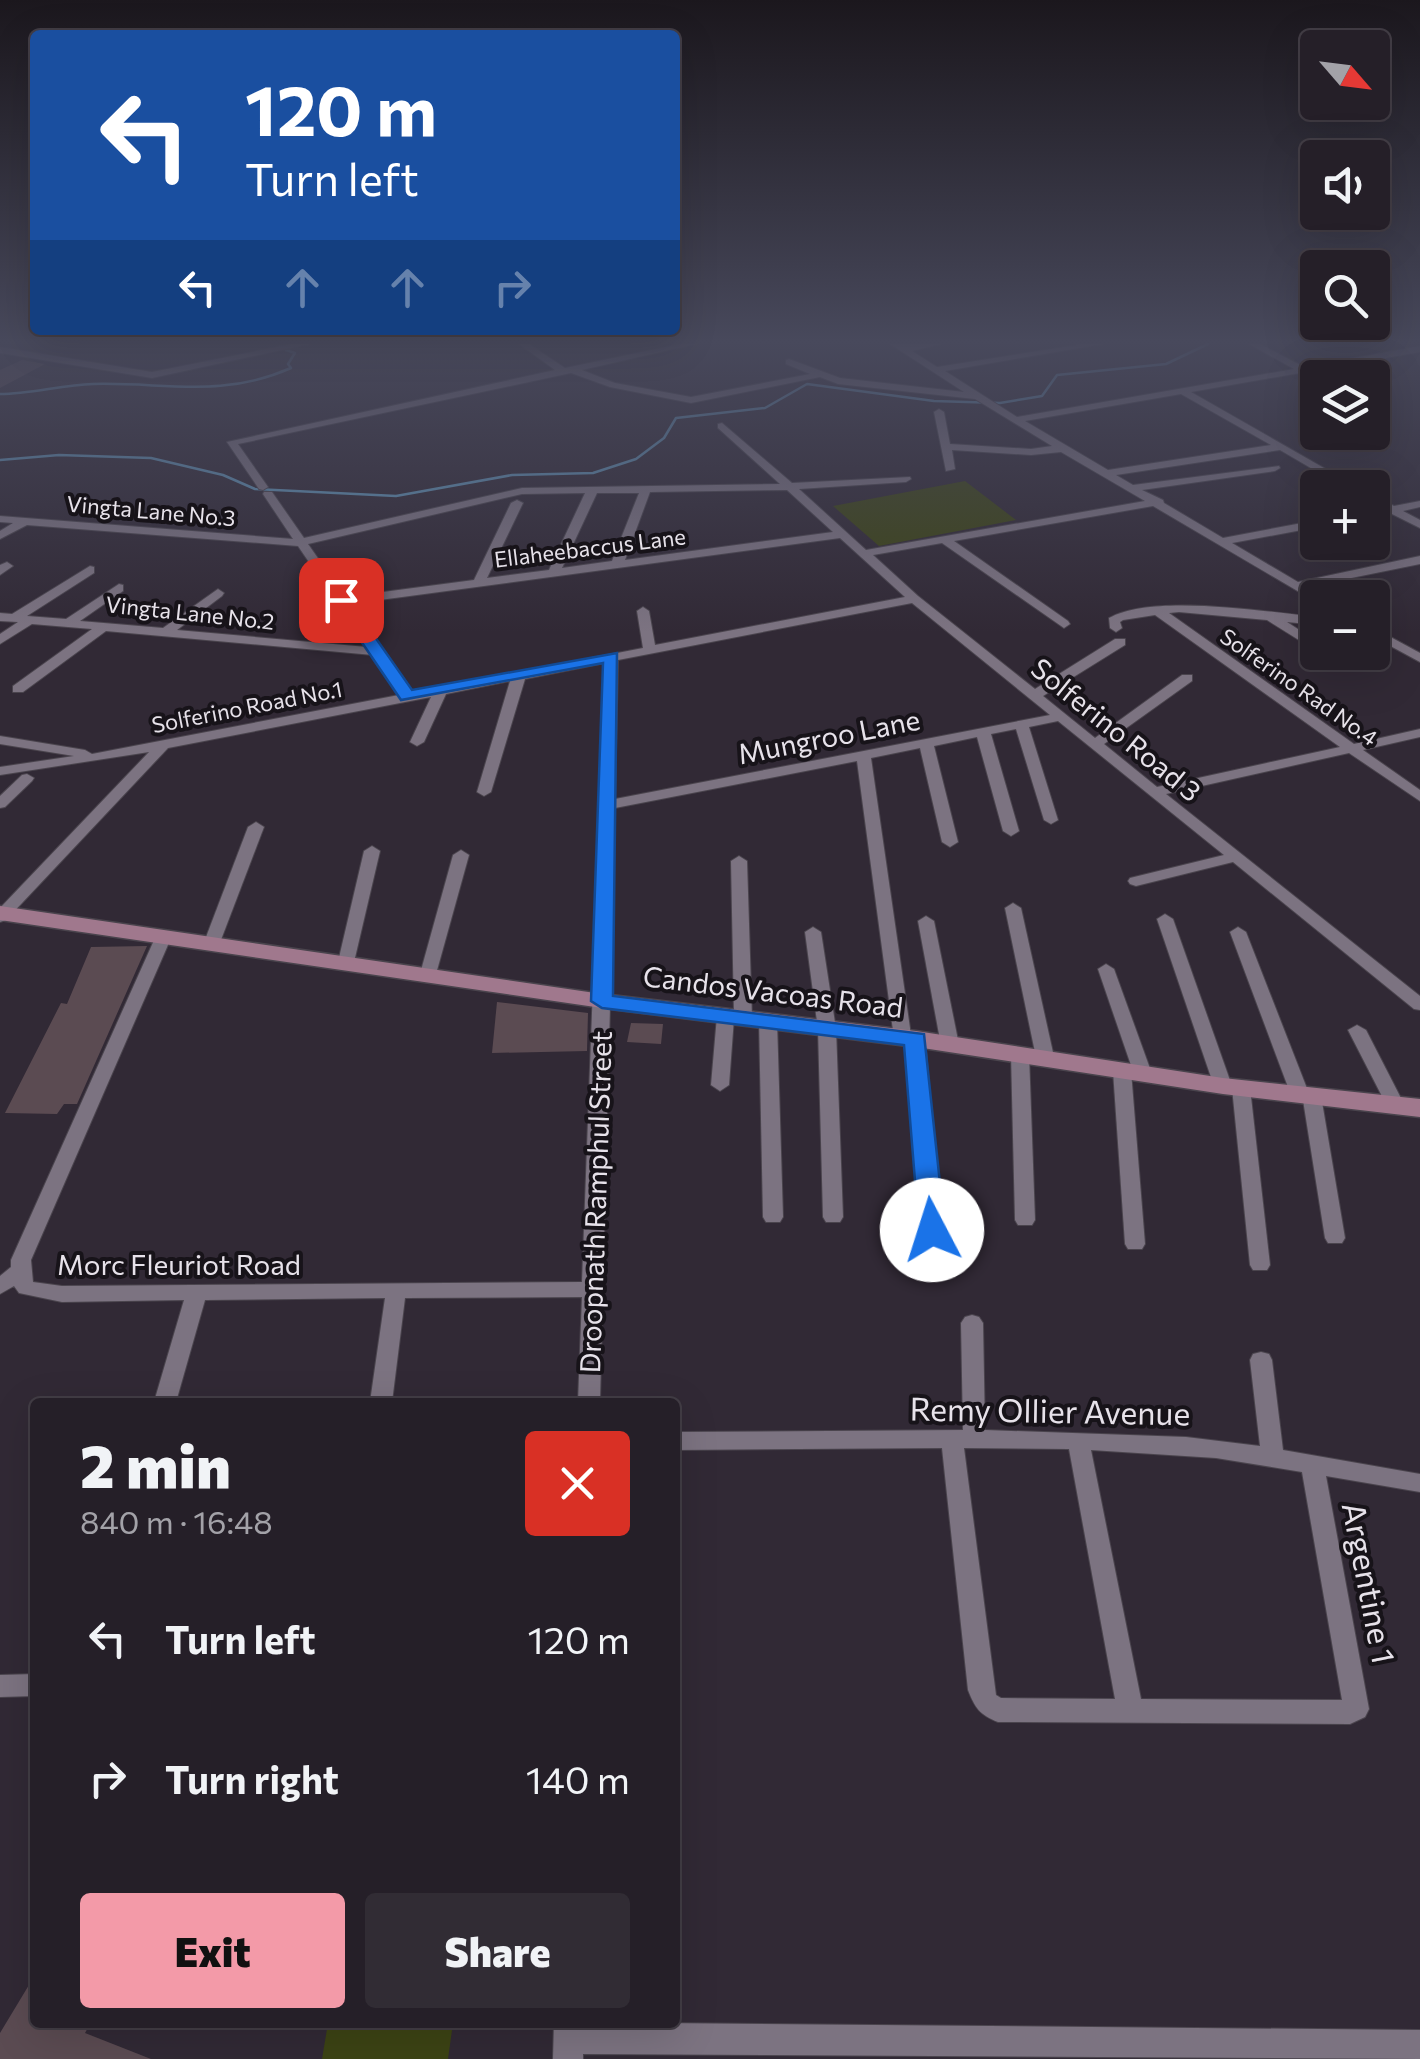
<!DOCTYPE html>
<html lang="en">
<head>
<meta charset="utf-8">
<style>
	body { margin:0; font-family:Commissioner,sans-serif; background:#312c34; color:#f1f3f6; height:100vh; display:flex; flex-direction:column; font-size:38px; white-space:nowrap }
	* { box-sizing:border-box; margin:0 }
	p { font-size:32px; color:#a3a2a8 }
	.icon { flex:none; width:55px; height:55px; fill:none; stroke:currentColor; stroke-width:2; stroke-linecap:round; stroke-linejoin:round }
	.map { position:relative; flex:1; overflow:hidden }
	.panel { position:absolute; left:30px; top:1398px; width:650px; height:630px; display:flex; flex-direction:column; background:#251f28; border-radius:10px; box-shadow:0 10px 40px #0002,0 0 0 2px #423d45 }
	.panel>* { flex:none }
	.hud { position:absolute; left:30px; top:30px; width:650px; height:305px; border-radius:10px; box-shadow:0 10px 40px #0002,0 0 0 2px #423d45; background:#1a4fa0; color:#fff; overflow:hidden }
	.needle { width:65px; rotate:118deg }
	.buttons { position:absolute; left:1300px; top:30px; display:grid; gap:20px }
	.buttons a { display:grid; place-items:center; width:90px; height:90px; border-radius:10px; background:#251f28; box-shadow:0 10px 40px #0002,0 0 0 2px #423d45; font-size:50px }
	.pin { position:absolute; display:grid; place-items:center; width:85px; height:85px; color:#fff; margin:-42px; border-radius:20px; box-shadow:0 5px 15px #0006 }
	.me { position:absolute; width:110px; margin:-55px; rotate:355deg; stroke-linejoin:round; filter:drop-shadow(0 0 8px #0008) }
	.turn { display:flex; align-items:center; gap:35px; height:210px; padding:0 50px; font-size:45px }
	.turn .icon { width:130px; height:130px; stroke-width:2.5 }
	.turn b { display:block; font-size:70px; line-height:85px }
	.lanes { display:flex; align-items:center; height:95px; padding:0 50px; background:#0003; justify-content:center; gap:50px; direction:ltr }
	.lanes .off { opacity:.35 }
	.round { display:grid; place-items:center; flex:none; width:105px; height:105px; border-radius:10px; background:#312c34 }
	.summary { display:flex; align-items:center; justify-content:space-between; height:170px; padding:0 50px }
	h1 { font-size:60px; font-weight:800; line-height:75px }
	.button { display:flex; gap:20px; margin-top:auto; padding:20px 50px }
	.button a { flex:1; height:115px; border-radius:10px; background:#f39aa8; color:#111; font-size:40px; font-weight:800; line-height:115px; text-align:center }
	.button a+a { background:#312c34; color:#f1f3f6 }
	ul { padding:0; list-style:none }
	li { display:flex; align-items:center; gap:30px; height:140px; padding:0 50px }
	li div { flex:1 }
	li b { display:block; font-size:38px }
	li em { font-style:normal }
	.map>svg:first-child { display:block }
	.green { fill:#3c4314 }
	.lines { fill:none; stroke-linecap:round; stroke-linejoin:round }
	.stream { stroke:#6093b6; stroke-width:2.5 }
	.building { fill:#5b4b52 }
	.street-casing { stroke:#4a444d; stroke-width:2 }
	.secondary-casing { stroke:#4a444d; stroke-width:3 }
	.street { fill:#7c7381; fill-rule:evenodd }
	.secondary { fill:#a0788d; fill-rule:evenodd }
	.route { fill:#1a73e8; stroke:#114b97; stroke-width:2.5 }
	.labels { text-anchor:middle; stroke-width:8; stroke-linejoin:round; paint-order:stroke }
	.far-street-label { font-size:22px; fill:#e7e2ea; stroke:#171319 }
	.street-label { font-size:28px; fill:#e7e2ea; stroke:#171319 }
	.near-street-label { font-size:32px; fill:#e7e2ea; stroke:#171319 }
</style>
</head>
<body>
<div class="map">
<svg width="1420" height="2059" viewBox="0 0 1420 2059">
	<rect width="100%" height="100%" fill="#312935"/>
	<!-- green -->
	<g class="green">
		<path d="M 965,481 L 1016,520 L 879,546 L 833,506 Z"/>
		<path d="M 328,2023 L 453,2023 L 448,2059 L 322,2059 Z"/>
	</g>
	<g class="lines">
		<!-- stream -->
		<g class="stream">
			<path d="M 0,394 C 31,394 61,385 93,384 C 166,382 220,399 291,368 L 288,364 L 295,353 L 286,350 L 291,344"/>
			<path d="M 0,460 L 59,455 L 151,458 L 223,475 L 255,489 L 396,496 L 512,475 L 593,473 L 636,459 L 664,438 L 676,418 L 765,408 L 807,384 L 934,401 L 1000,403 L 1042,396 L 1057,375 L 1166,364 L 1208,344"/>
		</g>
	</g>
	<!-- building -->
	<g class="building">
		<path d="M 22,360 L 45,364 L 0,388 L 0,370 Z"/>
		<path d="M 147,946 L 77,1104 L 64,1104 L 57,1114 L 5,1113 L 61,1003 L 67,1004 L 91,947 Z"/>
		<path d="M 497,1002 L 588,1013 L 587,1051 L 492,1053 Z"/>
		<path d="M 631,1023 L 663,1024 L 661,1044 L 627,1042 Z"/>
		<path d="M 35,1975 L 35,2022 L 91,2022 L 85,2033 L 151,2059 L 0,2059 L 0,2033 Z"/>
	</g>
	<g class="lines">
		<defs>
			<g id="street">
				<path d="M 292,344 L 310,344 L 152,378 L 0,353 L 0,347 L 152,372 Z"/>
				<path d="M 519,344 L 529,344 L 565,368 L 680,344 L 696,344 L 582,370 L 615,383 L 691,397 L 810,374 L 786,364 L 786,360 L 789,359 L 840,378 L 964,392 L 890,344 L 941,344 L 912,351 L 937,367 L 1083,344 L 1103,344 L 945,371 L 1017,417 L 1294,369 L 1249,344 L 1260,344 L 1304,367 L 1420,346 L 1420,352 L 1191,392 L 1359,488 L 1345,488 L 1280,450 L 1116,475 L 1133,485 L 1279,466 L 1280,468 L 1275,471 L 1142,490 L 1163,500 L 1164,503 L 1223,538 L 1318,520 L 1318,527 L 1232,543 L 1298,582 L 1420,556 L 1420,564 L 1307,587 L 1322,596 L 1318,598 L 1318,603 L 1153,506 L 954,541 L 1068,621 L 1070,624 L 1064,628 L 942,543 L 873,555 L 918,596 L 1035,689 L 1115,639 L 1125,639 L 1125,645 L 1043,696 L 1095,738 L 1182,675 L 1192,675 L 1192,681 L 1104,744 L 1157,787 L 1340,747 L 1155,615 L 1123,620 L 1120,622 L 1122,628 L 1116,632 L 1110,628 L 1109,618 C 1153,593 1265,612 1318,617 L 1318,625 L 1287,622 L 1318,642 L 1318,652 L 1267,620 L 1179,612 L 1169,613 L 1354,744 L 1420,729 L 1420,737 L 1363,750 L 1420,790 L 1420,801 L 1349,753 L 1166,794 L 1420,996 L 1420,1010 L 1414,1009 L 1233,862 L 1136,886 L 1130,884 L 1128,881 L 1130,878 L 1224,855 L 1058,721 L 1029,727 L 1058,820 L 1051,824 L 1044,820 L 1016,729 L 991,734 L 1019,831 L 1011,836 L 1003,831 L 977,737 L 934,746 L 958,842 L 950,847 L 942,842 L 920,748 L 871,758 L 911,1035 L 922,1035 L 925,1039 L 942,1230 L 939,1235 L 925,1235 L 922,1230 L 907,1042 L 897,1042 L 894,1038 L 857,761 L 615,808 L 600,1402 L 578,1402 L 582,1297 L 405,1298 L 392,1402 L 370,1402 L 385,1298 L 205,1300 L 176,1402 L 154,1402 L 184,1300 L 62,1302 L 19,1293 L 14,1286 L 0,1294 L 0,1276 L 11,1267 L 11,1260 L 155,938 L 163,933 L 171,938 L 31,1260 L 33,1282 L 62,1286 L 582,1282 L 605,663 L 525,679 L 491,792 L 484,796 L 477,792 L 510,681 L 446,694 L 424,742 L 417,746 L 410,742 L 431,697 L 168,748 L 6,920 L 0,922 L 0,908 L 149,752 L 0,775 L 0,767 L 74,756 L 0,744 L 0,736 L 85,750 L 92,754 L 399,695 L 373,655 L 106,631 L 23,692 L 13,692 L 13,686 L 92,629 L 32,624 L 0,644 L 0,634 L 18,622 L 0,621 L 0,613 L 12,614 L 90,566 L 94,567 L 94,573 L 27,616 L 66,619 L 119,584 L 123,585 L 123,591 L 80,621 L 163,628 L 218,589 L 224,593 L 222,596 L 177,630 L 367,647 L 298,546 L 27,525 L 0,539 L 0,531 L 13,523 L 0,522 L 0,516 L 293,539 L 263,494 L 264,492 L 272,492 L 304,538 L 522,488 L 780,484 L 718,428 L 718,424 L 722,423 L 792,483 L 910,477 L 911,479 L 906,482 L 799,489 L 866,550 L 1145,501 L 1061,452 L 1031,455 L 952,450 L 955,469 L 946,471 L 934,412 L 939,409 L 944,412 L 950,444 L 1031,449 L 1052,446 L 975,399 L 838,384 L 820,377 L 691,403 L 610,387 L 571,373 L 238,444 L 268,487 L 263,490 L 259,489 L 227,442 L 555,370 ZM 1181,394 L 1271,445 L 1108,470 L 1025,421 ZM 787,490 L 833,532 L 625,560 L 650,492 ZM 585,493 L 549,570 L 487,578 L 523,503 L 517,500 L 511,503 L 474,580 L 345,597 L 308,544 L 522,494 ZM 597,493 L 639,493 L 612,561 L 562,568 ZM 840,538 L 905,597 L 655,645 L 649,611 L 643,607 L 637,611 L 643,648 L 411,693 L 350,604 ZM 912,603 L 1050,715 L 615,799 L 618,660 Z"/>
				<path d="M 1372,495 L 1394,506 L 1420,501 L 1420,507 L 1403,511 L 1420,520 L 1420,528 L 1390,513 L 1372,516 L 1372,510 L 1381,508 L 1372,503 Z"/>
				<path d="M 7,562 L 13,566 L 0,575 L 0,565 Z"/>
				<path d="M 1372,627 L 1420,653 L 1420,662 L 1372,636 Z"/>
				<path d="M 1318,652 L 1333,652 L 1338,658 L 1332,662 Z"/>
				<path d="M 27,774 L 34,778 L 32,781 L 5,807 L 0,808 L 0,796 L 22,775 Z"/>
				<path d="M 256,822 L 264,827 L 219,945 L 211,950 L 205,948 L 203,945 L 248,827 Z"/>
				<path d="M 372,846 L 380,851 L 354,962 L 346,967 L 338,962 L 364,851 Z"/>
				<path d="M 461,850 L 469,855 L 436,974 L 428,979 L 422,978 L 420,974 L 453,855 Z"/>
				<path d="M 739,856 L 747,861 L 752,1018 L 743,1023 L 734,1018 L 729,1085 L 720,1091 L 711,1085 L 717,1016 L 726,1011 L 734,1015 L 731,861 Z"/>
				<path d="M 1013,903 L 1021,908 L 1054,1057 L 1045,1063 L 1036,1057 L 1005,908 Z"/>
				<path d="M 1165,914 L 1173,919 L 1232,1086 L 1229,1090 L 1223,1092 L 1214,1086 L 1157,919 Z"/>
				<path d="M 926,916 L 934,921 L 959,1045 L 950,1051 L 941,1045 L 918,921 Z"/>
				<path d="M 813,927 L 821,932 L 836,1029 L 843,1217 L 840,1222 L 826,1222 L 823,1217 L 818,1029 L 805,932 Z"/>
				<path d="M 1238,927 L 1246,932 L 1308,1091 L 1318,1092 L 1321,1096 L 1345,1238 L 1342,1243 L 1328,1243 L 1325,1238 L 1303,1100 L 1294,1099 L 1291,1095 L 1230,932 Z"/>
				<path d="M 1106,964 L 1114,969 L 1152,1074 L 1149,1078 L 1137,1078 L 1134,1074 L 1098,969 Z"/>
				<path d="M 768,1016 L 777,1021 L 783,1217 L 780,1222 L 766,1222 L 763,1217 L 759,1021 Z"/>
				<path d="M 1357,1025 L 1366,1030 L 1405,1106 L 1403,1110 L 1389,1110 L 1387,1106 L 1348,1030 Z"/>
				<path d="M 1020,1048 L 1029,1054 L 1035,1220 L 1032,1225 L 1018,1225 L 1015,1220 L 1011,1054 Z"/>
				<path d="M 1122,1065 L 1131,1071 L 1145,1244 L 1142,1249 L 1128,1249 L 1125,1244 L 1113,1071 Z"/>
				<path d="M 1241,1082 L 1250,1088 L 1270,1265 L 1267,1270 L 1253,1270 L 1250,1265 L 1232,1088 Z"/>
				<path d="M 972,1315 L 979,1317 L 983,1323 L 985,1430 L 1186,1437 L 1260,1446 L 1250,1360 L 1253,1354 L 1261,1352 L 1269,1354 L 1272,1360 L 1283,1450 L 1420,1474 L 1420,1492 L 1326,1476 L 1369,1709 L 1365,1717 L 1350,1724 L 998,1722 C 980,1715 975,1708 968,1690 L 942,1448 L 675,1450 L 675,1432 L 963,1430 L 961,1323 L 965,1317 ZM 964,1448 L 1069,1449 L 1115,1699 L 1001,1698 L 996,1695 ZM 1091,1450 L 1216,1458 L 1302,1472 L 1342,1700 L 1141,1699 Z"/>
				<path d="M 35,1674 L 35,1696 L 0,1697 L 0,1675 Z"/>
				<path d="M 554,2022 L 1420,2030 L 1420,2059 L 583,2054 L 583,2059 L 553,2059 Z"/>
			</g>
			<path id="secondary" d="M 0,906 L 602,994 L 916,1031 L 1223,1078 L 1420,1099 L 1420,1117 L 1223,1094 L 916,1047 L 602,1008 L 0,920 Z"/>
		</defs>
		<!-- street casing -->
		<use href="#street" class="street-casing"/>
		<!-- secondary casing -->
		<use href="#secondary" class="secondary-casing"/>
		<!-- street -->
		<use href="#street" class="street"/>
		<!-- secondary -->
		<use href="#secondary" class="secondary"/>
	</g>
	<!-- sky -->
	<linearGradient id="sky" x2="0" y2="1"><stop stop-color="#1b171d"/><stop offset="0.54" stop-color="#48495c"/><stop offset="1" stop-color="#48495c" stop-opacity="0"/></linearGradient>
	<rect width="1420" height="632" fill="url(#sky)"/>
	<!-- route -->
	<path class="route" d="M 341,596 L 347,597 L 412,690 L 617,653 L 613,996 L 924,1034 L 945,1230 L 941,1237 L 923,1237 L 919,1230 L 904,1045 L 602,1008 L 591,1001 L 603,663 L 401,700 L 333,600 Z"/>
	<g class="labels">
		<!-- far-street labels -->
		<g class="far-street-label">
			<text transform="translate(151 511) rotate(5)" y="8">Vingta Lane No.3</text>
			<text transform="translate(590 548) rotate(-7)" y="8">Ellaheebaccus Lane</text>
			<text transform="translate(190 613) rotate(6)" y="8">Vingta Lane No.2</text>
			<text transform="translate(1299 687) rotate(35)" y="8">Solferino Rad No.4</text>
			<text transform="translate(247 707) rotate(-11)" y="8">Solferino Road No.1</text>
		</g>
		<!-- street labels -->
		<g class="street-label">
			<text transform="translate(1116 730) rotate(39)" y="10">Solferino Road 3</text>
			<text transform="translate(829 737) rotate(-11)" y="10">Mungroo Lane</text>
			<text transform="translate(773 992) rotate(7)" y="10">Candos Vacoas Road</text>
			<text transform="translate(596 1202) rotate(-88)" y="10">Droopnath Ramphul Street</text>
			<text x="179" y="1275">Morc Fleuriot Road</text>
		</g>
		<!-- near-street labels -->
		<g class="near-street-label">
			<text transform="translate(1050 1412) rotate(1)" y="11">Remy Ollier Avenue</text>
			<text transform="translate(1368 1583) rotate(79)" y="11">Argentine 1</text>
		</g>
	</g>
</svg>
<div class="buttons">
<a><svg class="needle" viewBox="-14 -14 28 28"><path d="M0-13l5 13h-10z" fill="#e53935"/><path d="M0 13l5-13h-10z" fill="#a3a2a8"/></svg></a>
<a><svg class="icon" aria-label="sound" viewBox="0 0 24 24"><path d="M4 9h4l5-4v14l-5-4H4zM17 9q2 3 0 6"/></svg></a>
<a><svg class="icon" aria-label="search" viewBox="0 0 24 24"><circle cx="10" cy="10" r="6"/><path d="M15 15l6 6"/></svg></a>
<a><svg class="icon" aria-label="layers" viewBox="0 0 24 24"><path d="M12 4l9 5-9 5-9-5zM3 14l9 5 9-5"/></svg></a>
<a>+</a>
<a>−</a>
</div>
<div class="pin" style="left:341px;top:600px;background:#d93025"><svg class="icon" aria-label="arrive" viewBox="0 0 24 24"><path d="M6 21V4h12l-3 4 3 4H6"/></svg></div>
<svg class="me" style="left:932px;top:1230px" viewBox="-20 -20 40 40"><circle r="19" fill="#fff"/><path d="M0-13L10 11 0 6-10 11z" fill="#1a73e8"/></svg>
<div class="hud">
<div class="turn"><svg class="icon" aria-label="left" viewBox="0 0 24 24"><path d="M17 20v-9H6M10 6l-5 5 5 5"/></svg><div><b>120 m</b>Turn left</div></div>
<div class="lanes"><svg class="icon" aria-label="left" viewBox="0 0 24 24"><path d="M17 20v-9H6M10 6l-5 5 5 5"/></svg><svg class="icon off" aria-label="ahead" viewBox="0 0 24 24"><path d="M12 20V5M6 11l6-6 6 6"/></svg><svg class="icon off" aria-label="ahead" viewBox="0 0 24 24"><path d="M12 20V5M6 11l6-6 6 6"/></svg><svg class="icon off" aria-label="right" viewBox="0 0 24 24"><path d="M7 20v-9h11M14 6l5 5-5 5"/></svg></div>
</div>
<section class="panel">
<div class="summary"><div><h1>2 min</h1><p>840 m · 16:48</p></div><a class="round" style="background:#d93025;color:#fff"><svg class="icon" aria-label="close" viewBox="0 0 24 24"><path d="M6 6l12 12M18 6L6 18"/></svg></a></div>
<ul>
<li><svg class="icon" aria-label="left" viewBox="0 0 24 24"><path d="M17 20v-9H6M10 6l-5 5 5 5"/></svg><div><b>Turn left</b></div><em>120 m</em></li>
<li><svg class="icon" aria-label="right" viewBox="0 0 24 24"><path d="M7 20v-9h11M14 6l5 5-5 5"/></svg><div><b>Turn right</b></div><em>140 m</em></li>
</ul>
<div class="button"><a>Exit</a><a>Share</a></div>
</section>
</div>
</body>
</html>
